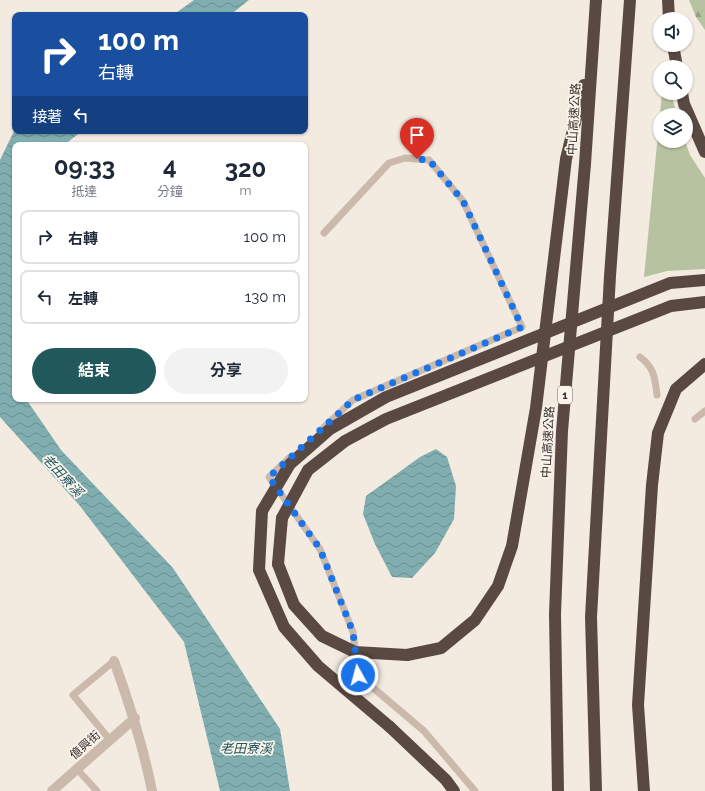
<!DOCTYPE html>
<html lang="zh-TW">
<head>
<meta charset="utf-8">
<style>
	body { margin:0; font-family:Raleway,"Noto Sans TC",sans-serif; background:#f2f2f3; color:#1f2937; height:100vh; display:flex; flex-direction:column; font-size:15px; white-space:nowrap }
	* { box-sizing:border-box; margin:0 }
	p { font-size:13px; color:#747a83 }
	.icon { flex:none; width:22px; height:22px; fill:none; stroke:currentColor; stroke-width:2; stroke-linecap:round; stroke-linejoin:round }
	.map { position:relative; flex:1; overflow:hidden }
	.sheet { position:absolute; left:12px; top:142px; width:296px; height:260px; display:flex; flex-direction:column; background:#fff; border-radius:8px; box-shadow:0 1px 3px #0004 }
	.sheet>* { flex:none }
	.hud { position:absolute; left:12px; top:12px; width:296px; height:122px; border-radius:8px; box-shadow:0 1px 3px #0004; background:#1a4fa0; color:#fff; overflow:hidden }
	.fabs { position:absolute; left:653px; top:12px; display:grid; gap:8px }
	.fabs a { display:grid; place-items:center; width:40px; height:40px; border-radius:50%; background:#fff; box-shadow:0 1px 3px #0004; font-size:20px }
	.pin { position:absolute; display:grid; place-items:center; width:34px; height:34px; color:#fff; margin:-41px -17px; border-radius:50% 50% 50% 0; rotate:-45deg; box-shadow:0 0 4px #0007 }
	.pin .icon { rotate:45deg }
	.me { position:absolute; width:44px; margin:-22px; rotate:353deg; stroke-linejoin:round; filter:drop-shadow(0 0 3px #0008) }
	.turn { display:flex; align-items:center; gap:14px; height:84px; padding:0 20px; font-size:18px }
	.turn .icon { width:52px; height:52px; stroke-width:2.5 }
	.turn b { display:block; font-size:28px; line-height:34px }
	.then { display:flex; align-items:center; height:38px; padding:0 20px; background:#0003; gap:8px; font-size:15px }
	.eta { display:flex; justify-content:space-evenly; align-items:center; height:68px; text-align:center }
	.eta b { font-size:24px; font-weight:700; line-height:28px }
	.button { display:flex; gap:8px; margin-top:auto; padding:8px 20px }
	.button a { flex:1; height:46px; border-radius:24px; background:#21585b; color:#fff; font-size:16px; font-weight:700; line-height:46px; text-align:center }
	.button a+a { background:#f2f2f3; color:#1f2937 }
	ul { padding:0; list-style:none }
	li { display:flex; align-items:center; gap:12px; height:54px; margin:0 8px 6px; padding:0 12px; border:2px solid #e0e1e3; border-radius:8px }
	li div { flex:1 }
	li b { display:block; font-size:15px }
	li em { font-style:normal }
	.map>svg:first-child { display:block }
	.green { fill:#b7c2a0 }
	.forest { fill:url(#forest-firs) }
	.water { fill:url(#water-waves) }
	.lines { fill:none; stroke-linecap:round; stroke-linejoin:round }
	.service { stroke:#cbbaac; stroke-width:7 }
	.minor { stroke:#cbbaac; stroke-width:10 }
	.motorway { stroke:#5a4942; stroke-width:12 }
	.motorway-bridge { stroke:#5a4942; stroke-width:12 }
	.route { stroke:#1a73e8; stroke-width:7; stroke-dasharray:0 12.6 }
	.labels { text-anchor:middle; stroke-width:3.5; stroke-linejoin:round; paint-order:stroke }
	.shield { fill:#faf4ed; stroke:#736a65; stroke-width:1 }
	.shield-label { font-size:11px; font-weight:bold; fill:#392f2b }
	.street-label { font-size:12px; fill:#392f2b; stroke:#faf4ed }
	.water-label { font-size:13px; font-style:italic; fill:#21585b; stroke:#faf4ed }
</style>
</head>
<body>
<div class="map">
<svg width="705" height="791" viewBox="0 0 705 791">
	<defs>
		<pattern id="forest-firs" width="22" height="20" patternUnits="userSpaceOnUse"><rect width="22" height="20" fill="#b7c2a0"/><path d="M5 1l3.5 6h-7zM16 11l3.5 6h-7z" fill="#969e83"/></pattern>
		<pattern id="water-waves" width="16" height="10" patternUnits="userSpaceOnUse"><rect width="16" height="10" fill="#80aeb0"/><path d="M0 5q4-4 8 0t8 0" fill="none" stroke="#6a8e8f"/></pattern>
	</defs>
	<rect width="100%" height="100%" fill="#f3eae0"/>
	<!-- green -->
	<path class="green" d="M 662,93 L 671,93 L 677,115 L 660,115 L 660,141 L 685,141 L 690,155 L 705,178 L 705,269 L 667,271 L 644,277 Z"/>
	<!-- forest -->
	<path class="forest" d="M 689,0 L 705,0 L 705,30 L 696,17 Z"/>
	<!-- water -->
	<g class="water">
		<path d="M 194,0 L 249,0 L 230,15 L 173,15 Z"/>
		<path d="M 15,129 L 15,131 L 82,131 L 64,145 L 15,145 L 15,399 L 26,399 L 61,450 L 173,568 L 280,729 L 290,791 L 220,791 L 184,642 L 80,506 L 0,417 L 0,160 Z"/>
		<path d="M 436,449 L 447,457 L 456,486 L 454,519 L 435,553 L 412,578 L 392,577 L 375,544 L 363,514 L 366,496 L 420,457 Z"/>
	</g>
	<g class="lines">
		<!-- service -->
		<g class="service">
			<path d="M 640,357 C 654,367 655,378 657,395"/>
			<path d="M 695,419 L 705,411"/>
			<path d="M 322,429 L 353,400 L 522,327 L 463,201 L 429,160 L 405,158 L 389,163 L 324,233"/>
			<path d="M 289,458 L 269,477 L 320,549 L 353,632 L 358,675 L 424,731 L 475,791"/>
			<path d="M 110,740 L 73,695 L 114,661"/>
			<path d="M 77,769 L 97,791"/>
		</g>
		<!-- minor -->
		<g class="minor">
			<path d="M 114,661 C 130,705 143,745 152,791"/>
			<path d="M 52,791 L 135,718"/>
		</g>
		<!-- motorway -->
		<g class="motorway">
			<path d="M 668,0 L 669,19"/>
			<path d="M 673,45 L 677,67"/>
			<path d="M 682,93 L 684,104 L 705,152"/>
			<path d="M 278,564 L 282,518"/>
			<path d="M 407,655 L 441,648 L 475,620 L 498,586 L 512,546 L 536,408 L 566,159 L 584,85"/>
			<path d="M 390,727 L 446,780 L 454,791"/>
			<path d="M 558,791 L 555,614 L 562,431 L 585,164 L 596,0"/>
			<path d="M 596,791 L 591,617 L 610,276 L 630,0"/>
			<path d="M 644,791 L 638,705 L 652,485 L 658,433 L 676,389 L 705,364"/>
		</g>
		<!-- motorway-bridge -->
		<g class="motorway-bridge">
			<path d="M 282,518 L 308,470 L 345,441 L 386,419 L 671,306 L 705,302"/>
			<path d="M 278,564 L 294,605 L 322,636 L 355,652 L 407,655"/>
			<path d="M 390,727 L 318,666 L 284,627 L 259,570 L 262,511 L 290,464 L 330,429 L 386,397 L 670,283 L 705,280"/>
		</g>
	</g>
	<g class="lines">
		<!-- route -->
		<path class="route" d="M 358,675 L 353,632 L 320,549 L 269,477 L 353,400 L 522,327 L 463,201 L 429,160 L 417,159"/>
	</g>
	<g class="labels">
		<!-- shield labels -->
		<rect class="shield" x="558" y="386" width="14" height="18" rx="3"/>
		<g class="shield-label">
			<text x="565" y="399">1</text>
		</g>
		<!-- street labels -->
		<g class="street-label">
			<text transform="translate(574 119) rotate(-87)" y="4">中山高速公路</text>
			<text transform="translate(548 442) rotate(-87)" y="4">中山高速公路</text>
			<text transform="translate(85 745) rotate(-42)" y="4">億興街</text>
		</g>
		<!-- water labels -->
		<g class="water-label">
			<text transform="translate(63 475) rotate(47)" y="5">老田寮溪</text>
			<text x="246" y="753">老田寮溪</text>
		</g>
	</g>
</svg>
<div class="fabs">
<a><svg class="icon" aria-label="sound" viewBox="0 0 24 24"><path d="M4 9h4l5-4v14l-5-4H4zM17 9q2 3 0 6"/></svg></a>
<a><svg class="icon" aria-label="search" viewBox="0 0 24 24"><circle cx="10" cy="10" r="6"/><path d="M15 15l6 6"/></svg></a>
<a><svg class="icon" aria-label="layers" viewBox="0 0 24 24"><path d="M12 4l9 5-9 5-9-5zM3 14l9 5 9-5"/></svg></a>
</div>
<div class="pin" style="left:417px;top:159px;background:#d93025"><svg class="icon" aria-label="arrive" viewBox="0 0 24 24"><path d="M6 21V4h12l-3 4 3 4H6"/></svg></div>
<svg class="me" style="left:358px;top:675px" viewBox="-20 -20 40 40"><circle r="17" fill="#1a73e8" stroke="#fff" stroke-width="3"/><path d="M0-11L8 9 0 5-8 9z" fill="#fff"/></svg>
<div class="hud">
<div class="turn"><svg class="icon" aria-label="right" viewBox="0 0 24 24"><path d="M7 20v-9h11M14 6l5 5-5 5"/></svg><div><b>100 m</b>右轉</div></div>
<div class="then">接著<svg class="icon" aria-label="left" viewBox="0 0 24 24"><path d="M17 20v-9H6M10 6l-5 5 5 5"/></svg></div>
</div>
<section class="sheet">
<div class="eta">
<div><b>09:33</b><p>抵達</p></div>
<div><b>4</b><p>分鐘</p></div>
<div><b>320</b><p>m</p></div>
</div>
<ul>
<li><svg class="icon" aria-label="right" viewBox="0 0 24 24"><path d="M7 20v-9h11M14 6l5 5-5 5"/></svg><div><b>右轉</b></div><em>100 m</em></li>
<li><svg class="icon" aria-label="left" viewBox="0 0 24 24"><path d="M17 20v-9H6M10 6l-5 5 5 5"/></svg><div><b>左轉</b></div><em>130 m</em></li>
</ul>
<div class="button"><a>結束</a><a>分享</a></div>
</section>
</div>
</body>
</html>
